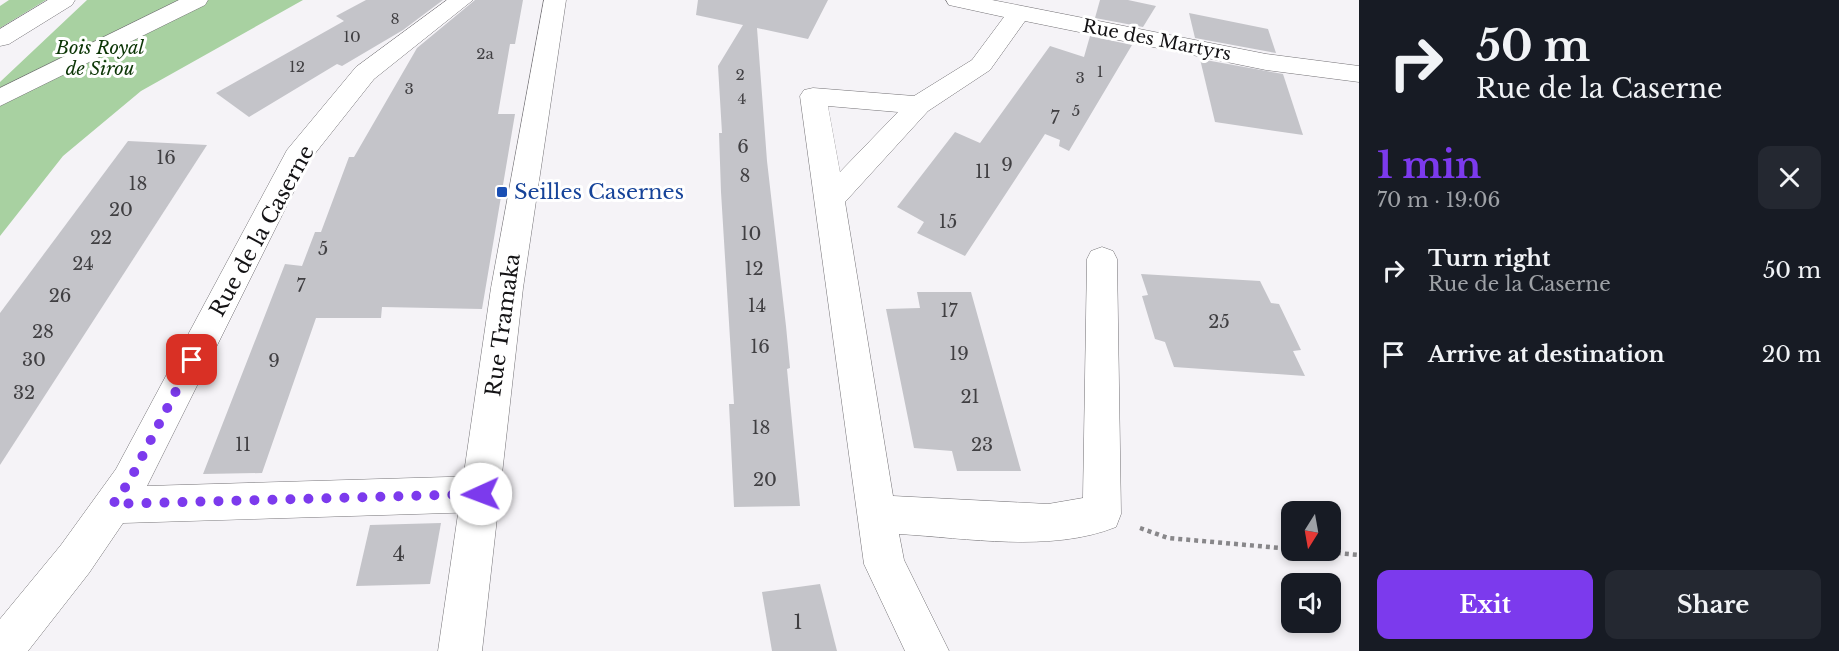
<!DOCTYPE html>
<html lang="en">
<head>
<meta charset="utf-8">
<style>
	body { margin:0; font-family:"Libre Baskerville",serif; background:#242831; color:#f1f3f6; height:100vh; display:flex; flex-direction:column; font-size:22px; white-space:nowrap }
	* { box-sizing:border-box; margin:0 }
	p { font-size:20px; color:#9ea1a6 }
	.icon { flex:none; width:33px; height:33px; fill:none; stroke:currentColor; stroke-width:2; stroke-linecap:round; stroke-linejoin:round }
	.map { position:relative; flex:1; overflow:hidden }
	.drawer { display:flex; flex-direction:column; background:#171b24; width:480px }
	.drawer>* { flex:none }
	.hud { background:#171b24; color:#f1f3f6; overflow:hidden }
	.needle { width:39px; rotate:191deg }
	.fabs { position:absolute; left:1281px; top:501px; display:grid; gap:12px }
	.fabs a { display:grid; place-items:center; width:60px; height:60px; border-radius:12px; background:#171b24; box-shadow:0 3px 9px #0003; font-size:30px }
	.pin { position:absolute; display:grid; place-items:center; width:51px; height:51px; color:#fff; margin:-26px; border-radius:12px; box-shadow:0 3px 9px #0006 }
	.me { position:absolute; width:66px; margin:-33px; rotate:268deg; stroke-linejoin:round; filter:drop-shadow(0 0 4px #0008) }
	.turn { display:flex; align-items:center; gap:21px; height:126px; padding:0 18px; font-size:27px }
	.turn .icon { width:78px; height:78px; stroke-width:2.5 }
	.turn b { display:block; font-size:42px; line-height:51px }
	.round { display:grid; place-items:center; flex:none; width:63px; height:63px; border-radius:12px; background:#242831 }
	.overview { display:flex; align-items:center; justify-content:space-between; height:102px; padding:0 18px }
	h1 { font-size:36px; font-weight:800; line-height:45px; color:#7c3aed }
	.button { display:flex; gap:12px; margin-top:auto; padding:12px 18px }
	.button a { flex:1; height:69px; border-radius:12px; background:#7c3aed; color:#fff; font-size:24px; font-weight:800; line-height:69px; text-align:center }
	.button a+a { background:#242831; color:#f1f3f6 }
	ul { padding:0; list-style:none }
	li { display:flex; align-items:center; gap:18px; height:84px; padding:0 18px }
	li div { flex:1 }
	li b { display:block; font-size:22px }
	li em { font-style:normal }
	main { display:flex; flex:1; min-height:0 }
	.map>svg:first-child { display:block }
	.green { fill:#a8d1a1 }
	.building { fill:#c4c4c9 }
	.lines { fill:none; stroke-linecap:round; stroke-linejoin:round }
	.minor-casing { stroke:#747276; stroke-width:1 }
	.tertiary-casing { stroke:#747276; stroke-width:1 }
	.secondary-casing { stroke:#747276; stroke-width:1 }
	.path { stroke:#88878a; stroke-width:4.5; stroke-dasharray:4 4; stroke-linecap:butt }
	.minor { fill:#fff; fill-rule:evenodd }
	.tertiary { fill:#fff; fill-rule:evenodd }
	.secondary { fill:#fff; fill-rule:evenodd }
	.route { stroke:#7c3aed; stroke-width:10; stroke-dasharray:0 18 }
	.transit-dot { fill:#1a4fb4; stroke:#fff; stroke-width:2 }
	.labels { text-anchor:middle; stroke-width:6; stroke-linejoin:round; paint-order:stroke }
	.far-number-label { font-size:15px; fill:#403f42 }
	.far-street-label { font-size:18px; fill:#141315; stroke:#fff }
	.far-park-label { font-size:18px; font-style:italic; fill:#0c3606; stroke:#fff }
	.number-label { font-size:18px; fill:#403f42 }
	.transit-label { font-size:21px; fill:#164399; stroke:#fff; text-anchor:start }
	.street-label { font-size:21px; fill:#141315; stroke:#fff }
	.near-number-label { font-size:21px; fill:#403f42 }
</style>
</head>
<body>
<main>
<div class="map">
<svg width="1359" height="651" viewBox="0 0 1359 651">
	<rect width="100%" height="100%" fill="#f5f3f7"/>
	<!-- green -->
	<g class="green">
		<path d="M 9,0 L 46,0 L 0,28 L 0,6 Z"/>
		<path d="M 87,0 L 303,0 L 141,91 L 63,156 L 0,236 L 0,82 Z"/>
	</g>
	<!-- building -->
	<g class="building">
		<path d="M 366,0 L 443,0 L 403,30 L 342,66 L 337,64 L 249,117 L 216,93 L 344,21 L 336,16 Z"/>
		<path d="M 475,0 L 523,0 L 515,44 L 510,44 L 498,114 L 515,114 L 482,309 L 382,307 L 381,318 L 316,318 L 262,473 L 203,474 L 285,264 L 302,266 L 315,232 L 321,232 L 349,157 L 354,157 L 417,48 Z"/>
		<path d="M 698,0 L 828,0 L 808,39 L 757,28 L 767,161 L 786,326 L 790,368 L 787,369 L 800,506 L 734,507 L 729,404 L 734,404 L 721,192 L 719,133 L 722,133 L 718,66 L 743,25 L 696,15 Z"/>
		<path d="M 1100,0 L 1128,0 L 1156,6 L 1143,27 L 1095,18 Z"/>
		<path d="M 1189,13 L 1268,29 L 1276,53 L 1195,38 Z"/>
		<path d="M 1090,36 L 1132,45 L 1069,151 L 1059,146 L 1060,140 L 1045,134 L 965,256 L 917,233 L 924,222 L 897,207 L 955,132 L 980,143 L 1050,46 L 1084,57 Z"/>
		<path d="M 1200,59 L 1283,74 L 1303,135 L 1215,122 Z"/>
		<path d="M 128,141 L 207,145 L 0,465 L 0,313 Z"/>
		<path d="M 1141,274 L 1260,281 L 1271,303 L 1279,304 L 1301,350 L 1293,351 L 1305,376 L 1174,367 L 1165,342 L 1155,339 L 1142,296 L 1148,295 Z"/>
		<path d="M 917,292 L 971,292 L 1021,471 L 957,471 L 952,451 L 914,448 L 886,309 L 920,308 Z"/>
		<path d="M 441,523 L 430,584 L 356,586 L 370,525 Z"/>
		<path d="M 820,584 L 837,651 L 772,651 L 762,592 Z"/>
	</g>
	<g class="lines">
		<defs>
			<g id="minor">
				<path d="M 447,0 L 473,0 L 374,79 L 309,161 L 147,486 L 481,476 L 495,481 L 500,494 L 495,507 L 481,512 L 123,523 L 89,573 L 28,651 L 0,651 L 0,619 L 61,545 L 116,469 L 287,150 L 356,67 Z"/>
				<path d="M 946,0 L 992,0 L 1266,54 L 1359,66 L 1359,82 L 1266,70 L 1025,21 L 990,70 L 928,111 L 845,202 L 893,496 L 1048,504 L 1083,498 L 1087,259 L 1091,251 L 1102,247 L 1113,251 L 1117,259 L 1121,514 L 1116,527 C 1051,553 967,538 899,534 L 904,560 L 949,651 L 905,651 L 864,564 L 800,96 L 804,90 L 813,88 L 914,96 L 972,60 L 1004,17 L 949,5 ZM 828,106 L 898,112 L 840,172 Z"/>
			</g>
			<g id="tertiary">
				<path d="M 48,0 L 75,0 L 72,5 L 9,44 L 0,46 L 0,29 Z"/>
				<path d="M 179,0 L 208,0 L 205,5 L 0,106 L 0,88 Z"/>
			</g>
			<path id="secondary" d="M 544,0 L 566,0 L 523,288 L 482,651 L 438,651 L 491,288 Z"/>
		</defs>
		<!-- minor casing -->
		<use href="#minor" class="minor-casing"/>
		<!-- tertiary casing -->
		<use href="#tertiary" class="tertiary-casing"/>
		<!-- secondary casing -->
		<use href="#secondary" class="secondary-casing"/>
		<!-- path -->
		<g class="path">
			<path d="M 1140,528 L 1168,538 L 1292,549"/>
			<path d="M 1305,550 L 1359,555"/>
		</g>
		<!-- minor -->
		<use href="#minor" class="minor"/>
		<!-- tertiary -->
		<use href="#tertiary" class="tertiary"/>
		<!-- secondary -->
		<use href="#secondary" class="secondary"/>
	</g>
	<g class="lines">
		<!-- route -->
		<path class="route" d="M 192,360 L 129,482 L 113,504 L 481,494"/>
	</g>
	<!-- markers -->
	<rect class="transit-dot" x="496" y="186" width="12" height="12" rx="3"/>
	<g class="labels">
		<!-- far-number labels -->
		<g class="far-number-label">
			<text x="395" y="24">8</text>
			<text x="352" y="42">10</text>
			<text x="485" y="59">2a</text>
			<text x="297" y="72">12</text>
			<text x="1100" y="77">1</text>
			<text x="740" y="80">2</text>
			<text x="1080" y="83">3</text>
			<text x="409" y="94">3</text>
			<text x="742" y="104">4</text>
			<text x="1076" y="116">5</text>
		</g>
		<!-- far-street labels -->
		<g class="far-street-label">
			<text transform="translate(1157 40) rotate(11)" y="6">Rue des Martyrs</text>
		</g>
		<!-- far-park labels -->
		<g class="far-park-label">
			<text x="100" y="54">Bois Royal<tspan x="100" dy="21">de Sirou</tspan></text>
		</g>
		<!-- number labels -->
		<g class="number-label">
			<text x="1055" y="124">7</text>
			<text x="743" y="153">6</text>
			<text x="166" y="164">16</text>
			<text x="1007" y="171">9</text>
			<text x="983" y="178">11</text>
			<text x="745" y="182">8</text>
			<text x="138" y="190">18</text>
			<text x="121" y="216">20</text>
			<text x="948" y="228">15</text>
			<text x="751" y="240">10</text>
			<text x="101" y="244">22</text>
			<text x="323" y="255">5</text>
			<text x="83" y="270">24</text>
			<text x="754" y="275">12</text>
			<text x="301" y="292">7</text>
			<text x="60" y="302">26</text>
			<text x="757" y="312">14</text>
			<text x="949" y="317">17</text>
			<text x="1219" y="328">25</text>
			<text x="43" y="338">28</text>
			<text x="760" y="353">16</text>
			<text x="959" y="360">19</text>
			<text x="34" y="366">30</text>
			<text x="274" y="367">9</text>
			<text x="24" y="399">32</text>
			<text x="970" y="403">21</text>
			<text x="761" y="434">18</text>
			<text x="243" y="451">11</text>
			<text x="982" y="451">23</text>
			<text x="765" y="486">20</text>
		</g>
		<!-- transit labels -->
		<g class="transit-label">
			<text x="514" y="199">Seilles Casernes</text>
		</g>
		<!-- street labels -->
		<g class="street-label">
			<text transform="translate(262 231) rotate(-61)" y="7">Rue de la Caserne</text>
			<text transform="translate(503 325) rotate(-82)" y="7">Rue Tramaka</text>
		</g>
		<!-- near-number labels -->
		<g class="near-number-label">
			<text x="399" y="561">4</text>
			<text x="798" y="629">1</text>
		</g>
	</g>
</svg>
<div class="fabs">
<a><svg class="needle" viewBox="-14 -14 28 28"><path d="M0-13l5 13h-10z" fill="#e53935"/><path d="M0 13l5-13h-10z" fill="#9ea1a6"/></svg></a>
<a><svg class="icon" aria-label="sound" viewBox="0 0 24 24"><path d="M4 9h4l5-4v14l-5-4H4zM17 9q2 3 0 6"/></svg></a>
</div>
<div class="pin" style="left:192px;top:360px;background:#d93025"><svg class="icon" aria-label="arrive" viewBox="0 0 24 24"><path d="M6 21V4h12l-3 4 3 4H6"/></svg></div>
<svg class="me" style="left:481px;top:494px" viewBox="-20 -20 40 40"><circle r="19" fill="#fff"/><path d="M0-13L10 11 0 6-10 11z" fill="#7c3aed"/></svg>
</div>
<section class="drawer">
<div class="hud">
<div class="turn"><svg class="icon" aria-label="right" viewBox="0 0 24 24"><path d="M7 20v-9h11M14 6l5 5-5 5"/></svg><div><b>50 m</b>Rue de la Caserne</div></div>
</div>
<div class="overview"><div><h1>1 min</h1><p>70 m · 19:06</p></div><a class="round"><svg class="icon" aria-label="close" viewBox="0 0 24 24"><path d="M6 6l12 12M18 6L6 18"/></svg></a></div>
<ul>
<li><svg class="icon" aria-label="right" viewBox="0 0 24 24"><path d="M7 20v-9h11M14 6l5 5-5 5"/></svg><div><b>Turn right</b><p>Rue de la Caserne</p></div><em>50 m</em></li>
<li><svg class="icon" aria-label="arrive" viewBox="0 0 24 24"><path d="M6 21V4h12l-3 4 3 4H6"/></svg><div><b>Arrive at destination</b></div><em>20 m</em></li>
</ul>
<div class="button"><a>Exit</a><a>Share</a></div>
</section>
</main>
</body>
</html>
